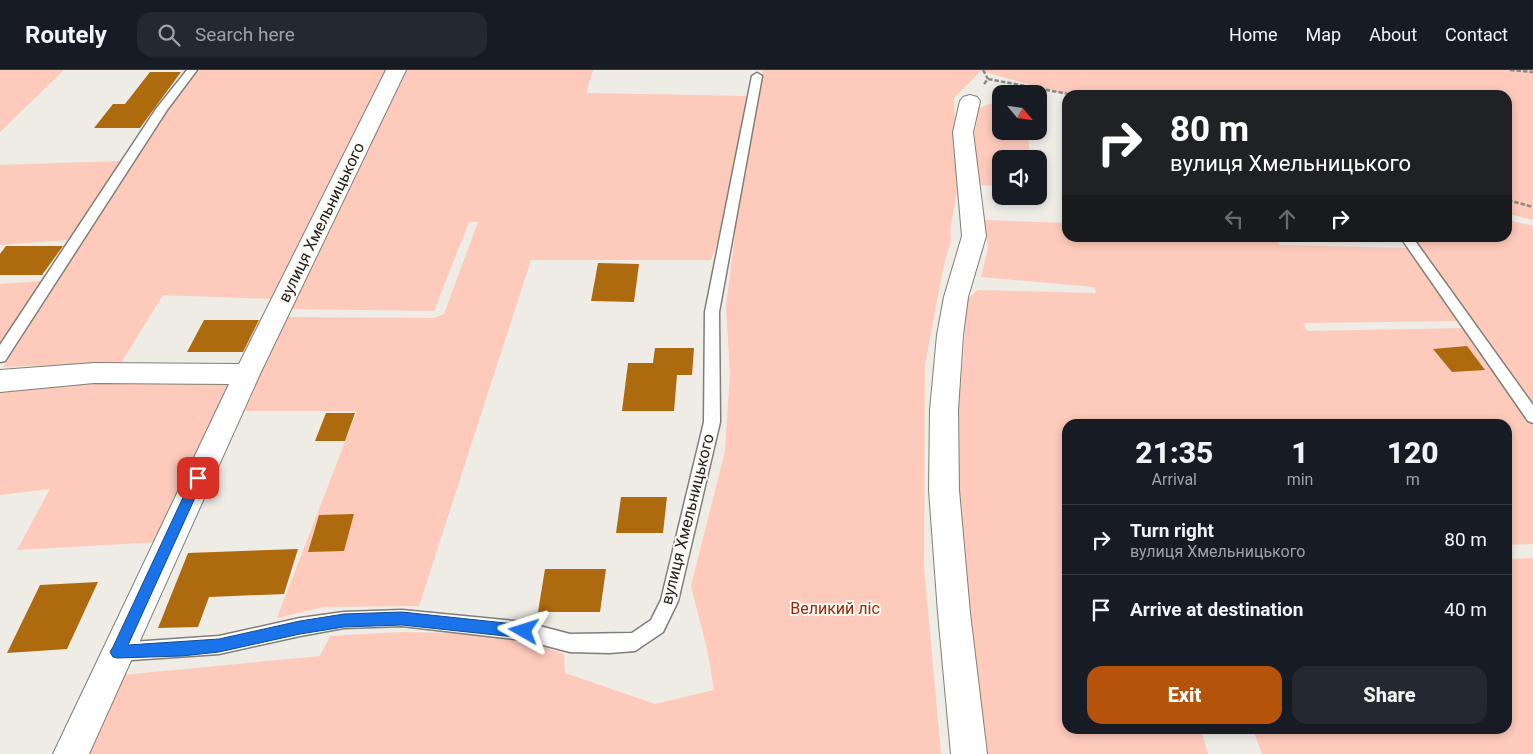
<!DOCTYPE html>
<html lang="en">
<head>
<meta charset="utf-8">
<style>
	body { margin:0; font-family:Roboto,sans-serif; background:#242831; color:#f1f3f6; height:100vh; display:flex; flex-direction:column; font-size:19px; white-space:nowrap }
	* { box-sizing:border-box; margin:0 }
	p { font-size:16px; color:#9ea1a6 }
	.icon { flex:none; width:28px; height:28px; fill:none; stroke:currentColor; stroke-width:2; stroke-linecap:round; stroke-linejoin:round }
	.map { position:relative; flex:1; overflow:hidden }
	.details { position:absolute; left:1062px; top:349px; width:450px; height:315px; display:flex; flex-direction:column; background:#171b24; border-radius:15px; box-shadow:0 2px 8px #0003 }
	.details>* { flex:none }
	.hud { position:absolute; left:1062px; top:20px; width:450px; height:152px; border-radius:15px; box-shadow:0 2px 8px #0003; background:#202124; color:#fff; overflow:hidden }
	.needle { width:32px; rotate:119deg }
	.tools { position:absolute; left:992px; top:15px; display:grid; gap:10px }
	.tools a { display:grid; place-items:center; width:55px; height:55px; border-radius:10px; background:#171b24; box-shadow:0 2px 8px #0003; font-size:25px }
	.pin { position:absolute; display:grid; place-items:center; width:42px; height:42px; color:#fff; margin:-21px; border-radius:10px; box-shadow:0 2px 8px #0006 }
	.me { position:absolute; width:55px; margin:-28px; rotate:276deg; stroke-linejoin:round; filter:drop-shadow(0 0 4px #0008) }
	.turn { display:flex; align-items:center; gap:18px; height:105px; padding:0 25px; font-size:22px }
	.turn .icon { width:65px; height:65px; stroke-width:2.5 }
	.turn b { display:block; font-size:35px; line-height:42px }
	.lanes { display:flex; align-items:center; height:48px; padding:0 25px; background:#0003; justify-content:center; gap:25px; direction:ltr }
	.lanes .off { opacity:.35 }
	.eta { display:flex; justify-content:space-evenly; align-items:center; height:85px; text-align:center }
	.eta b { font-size:30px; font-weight:800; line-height:35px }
	.cta { display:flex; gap:10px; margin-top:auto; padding:10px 25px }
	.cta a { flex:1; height:58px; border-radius:15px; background:#b45309; color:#fff; font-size:20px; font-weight:800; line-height:58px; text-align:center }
	.cta a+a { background:#242831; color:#f1f3f6 }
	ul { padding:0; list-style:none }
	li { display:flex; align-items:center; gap:15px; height:70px; padding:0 25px; border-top:1px solid #363941 }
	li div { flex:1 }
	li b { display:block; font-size:19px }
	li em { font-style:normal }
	header { display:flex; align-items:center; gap:30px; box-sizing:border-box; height:70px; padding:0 25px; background:#171b24; border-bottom:1px solid #363941 }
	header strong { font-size:24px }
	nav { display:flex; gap:28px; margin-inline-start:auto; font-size:18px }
	.search { width:350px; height:45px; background:#242831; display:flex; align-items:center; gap:12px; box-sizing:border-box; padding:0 18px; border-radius:15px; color:#9ea1a6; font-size:19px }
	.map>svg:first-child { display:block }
	.green { fill:#fdcabc }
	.building { fill:#ae6a0e }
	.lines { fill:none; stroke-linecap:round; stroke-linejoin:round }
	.lane-casing { stroke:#7f7e77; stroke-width:3 }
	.street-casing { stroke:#7f7e77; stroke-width:2 }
	.path { stroke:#8b8a85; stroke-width:2.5; stroke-dasharray:4.5 2; stroke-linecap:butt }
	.lane { fill:#fff; fill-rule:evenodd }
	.street { fill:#fff; fill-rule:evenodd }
	.route { fill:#1a73e8; stroke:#114b97 }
	.labels { text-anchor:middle; stroke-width:4; stroke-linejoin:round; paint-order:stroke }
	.street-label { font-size:16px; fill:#22221f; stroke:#fbf9f2 }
	.park-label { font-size:16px; fill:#9b2805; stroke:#fbf9f2 }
</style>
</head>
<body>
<header>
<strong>Routely</strong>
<div class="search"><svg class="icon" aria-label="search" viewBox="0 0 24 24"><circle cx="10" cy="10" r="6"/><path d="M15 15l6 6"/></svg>Search here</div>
<nav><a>Home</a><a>Map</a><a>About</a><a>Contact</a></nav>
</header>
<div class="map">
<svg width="1533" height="684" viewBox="0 0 1533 684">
	<rect width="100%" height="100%" fill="#eeece5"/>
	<!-- green -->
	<g class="green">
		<path d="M 0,0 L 64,0 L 0,62 Z"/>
		<path d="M 200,0 L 392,0 L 273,229 L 163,225 L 121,293 L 3,297 L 169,39 Z"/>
		<path d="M 403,0 L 593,0 L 586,23 L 749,26 L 721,163 L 711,190 L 531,190 L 419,536 L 323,537 L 277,548 L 357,341 L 239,341 L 284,247 L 434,248 L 444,244 L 478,152 L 469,152 L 434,241 L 288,239 Z"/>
		<path d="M 763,0 L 1533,0 L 1533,150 L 1508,144 L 1508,25 L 1068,25 L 981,1 L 954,28 L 957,121 L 950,161 L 951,170 L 943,199 L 925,295 L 924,496 L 941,684 L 86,684 L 122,605 L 320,586 L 330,566 L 401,562 L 463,563 L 524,570 L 564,584 L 565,603 L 655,634 L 714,620 L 708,583 L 691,516 L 725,381 L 730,304 L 726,237 L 736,157 Z"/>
		<path d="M 1001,30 L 1001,61 L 1027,61 L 1031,89 L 1001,89 L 1001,116 L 979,115 L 973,73 L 979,38 Z"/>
		<path d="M 121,91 L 69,170 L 0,175 L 0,95 Z"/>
		<path d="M 984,150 L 1067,153 L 1068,168 L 1277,168 L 1280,175 L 1409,178 L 1459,251 L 1303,253 L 1307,261 L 1465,258 L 1533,356 L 1533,474 L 1508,475 L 1508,354 L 1068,354 L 1068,659 L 1201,659 L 1208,684 L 988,684 L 955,425 L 956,348 L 964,279 L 967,229 L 978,220 L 1096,223 L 1094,217 L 981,207 L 988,179 Z"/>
		<path d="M 1508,150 L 1533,156 L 1533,337 L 1413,168 L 1508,168 Z"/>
		<path d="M 42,211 L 0,274 L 0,214 Z"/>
		<path d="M 72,309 L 220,310 L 228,315 L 229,326 L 159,472 L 17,480 L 50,419 L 0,425 L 0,318 Z"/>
		<path d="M 1533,488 L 1533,684 L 1262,684 L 1253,659 L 1508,659 L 1508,489 Z"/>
	</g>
	<!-- building -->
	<g class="building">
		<path d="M 150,2 L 181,2 L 140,58 L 94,58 L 113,34 L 125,34 Z"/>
		<path d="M 6,176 L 63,176 L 42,205 L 0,205 L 0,184 Z"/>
		<path d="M 598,193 L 639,194 L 634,232 L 591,231 Z"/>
		<path d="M 204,250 L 259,250 L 243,282 L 187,282 Z"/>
		<path d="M 1467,276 L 1485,300 L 1452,302 L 1433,279 Z"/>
		<path d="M 655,278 L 694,278 L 692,305 L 677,305 L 674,341 L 622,341 L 628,293 L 653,293 Z"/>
		<path d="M 326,343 L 355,343 L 345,371 L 315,371 Z"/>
		<path d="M 621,427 L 667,427 L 663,463 L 616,463 Z"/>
		<path d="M 354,444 L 344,481 L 308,482 L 319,445 Z"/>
		<path d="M 298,479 L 284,524 L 209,527 L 198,557 L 158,558 L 188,483 Z"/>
		<path d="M 545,499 L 606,499 L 600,542 L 538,542 Z"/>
		<path d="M 98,512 L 67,579 L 7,583 L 40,515 Z"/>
	</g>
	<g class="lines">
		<defs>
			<g id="lane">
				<path d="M 187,0 L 197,0 L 167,40 L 5,291 L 0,292 L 0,275 L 156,39 Z"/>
				<path d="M 757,3 L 762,6 L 719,242 L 720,352 L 678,531 L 663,562 L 635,581 L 609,583 L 570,582 L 524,570 L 402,556 L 344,558 L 300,566 L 219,584 L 117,591 L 111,588 L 108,582 L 111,576 L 117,573 L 219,566 L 300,548 L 344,542 L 402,540 L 524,552 L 570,564 L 632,563 L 651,550 L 661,530 L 704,352 L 705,242 L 752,6 Z"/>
				<path d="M 1401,168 L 1413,168 L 1533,335 L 1533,353 L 1528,351 Z"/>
			</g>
			<g id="street">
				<path d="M 386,0 L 406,0 L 260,304 L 89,684 L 53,684 L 229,314 L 94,313 L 0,322 L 0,300 L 94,293 L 239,294 Z"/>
				<path d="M 970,25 L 977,27 L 980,31 L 973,62 L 986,166 L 968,227 L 963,265 L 958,340 L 959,420 L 970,543 L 987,684 L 951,684 L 938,543 L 929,420 L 930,340 L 937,265 L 944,227 L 962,166 L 953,62 L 960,31 L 963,27 Z"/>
			</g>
		</defs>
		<!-- lane casing -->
		<use href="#lane" class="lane-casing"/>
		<!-- street casing -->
		<use href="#street" class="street-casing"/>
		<!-- path -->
		<g class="path">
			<path d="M 983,0 L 988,9"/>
			<path d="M 1510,0 L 1533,2"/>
			<path d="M 984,14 L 988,9 L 1074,25"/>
			<path d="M 1508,130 L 1533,137"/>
		</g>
		<!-- lane -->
		<use href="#lane" class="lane"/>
		<!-- street -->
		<use href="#street" class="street"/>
	</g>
	<!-- route -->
	<path class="route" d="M 198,403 L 203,404 L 204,408 L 128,575 L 219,569 L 300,551 L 344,544 L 402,542 L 524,555 L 529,557 L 531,561 L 529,566 L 524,568 L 402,555 L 344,557 L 300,564 L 219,582 L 182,586 L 117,588 L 113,587 L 110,582 L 113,577 L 194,404 Z"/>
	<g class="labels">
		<!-- street labels -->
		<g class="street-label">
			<text transform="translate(321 152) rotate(-64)" y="6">вулиця Хмельницького</text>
			<text transform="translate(687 449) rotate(-76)" y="6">вулиця Хмельницького</text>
		</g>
		<!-- park labels -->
		<g class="park-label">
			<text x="835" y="544">Великий ліс</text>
		</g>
	</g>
</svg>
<div class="tools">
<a><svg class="needle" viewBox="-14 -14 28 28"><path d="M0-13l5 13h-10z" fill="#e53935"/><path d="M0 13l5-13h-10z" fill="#9ea1a6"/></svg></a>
<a><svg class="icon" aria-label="sound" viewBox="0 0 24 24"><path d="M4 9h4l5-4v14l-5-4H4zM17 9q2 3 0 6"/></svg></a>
</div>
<div class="pin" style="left:198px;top:408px;background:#d93025"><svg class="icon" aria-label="arrive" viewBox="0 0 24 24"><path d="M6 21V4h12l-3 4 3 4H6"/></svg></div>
<svg class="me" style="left:524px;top:561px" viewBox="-20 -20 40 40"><path d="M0-17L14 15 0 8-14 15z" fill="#1a73e8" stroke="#fff" stroke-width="4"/></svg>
<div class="hud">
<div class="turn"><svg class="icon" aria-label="right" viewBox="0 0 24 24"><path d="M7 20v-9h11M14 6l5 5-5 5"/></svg><div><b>80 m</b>вулиця Хмельницького</div></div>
<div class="lanes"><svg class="icon off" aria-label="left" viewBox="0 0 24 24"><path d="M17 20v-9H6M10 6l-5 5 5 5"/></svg><svg class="icon off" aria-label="ahead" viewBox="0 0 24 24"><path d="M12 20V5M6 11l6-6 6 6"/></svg><svg class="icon" aria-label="right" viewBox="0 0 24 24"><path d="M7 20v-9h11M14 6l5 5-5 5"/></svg></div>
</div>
<section class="details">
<div class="eta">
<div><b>21:35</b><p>Arrival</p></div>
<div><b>1</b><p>min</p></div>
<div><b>120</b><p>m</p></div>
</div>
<ul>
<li><svg class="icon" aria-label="right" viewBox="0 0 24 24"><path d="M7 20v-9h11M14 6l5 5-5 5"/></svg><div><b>Turn right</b><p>вулиця Хмельницького</p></div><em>80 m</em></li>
<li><svg class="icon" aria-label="arrive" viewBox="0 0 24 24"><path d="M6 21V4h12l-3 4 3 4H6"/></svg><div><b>Arrive at destination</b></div><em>40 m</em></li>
</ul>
<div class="cta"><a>Exit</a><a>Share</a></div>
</section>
</div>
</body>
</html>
